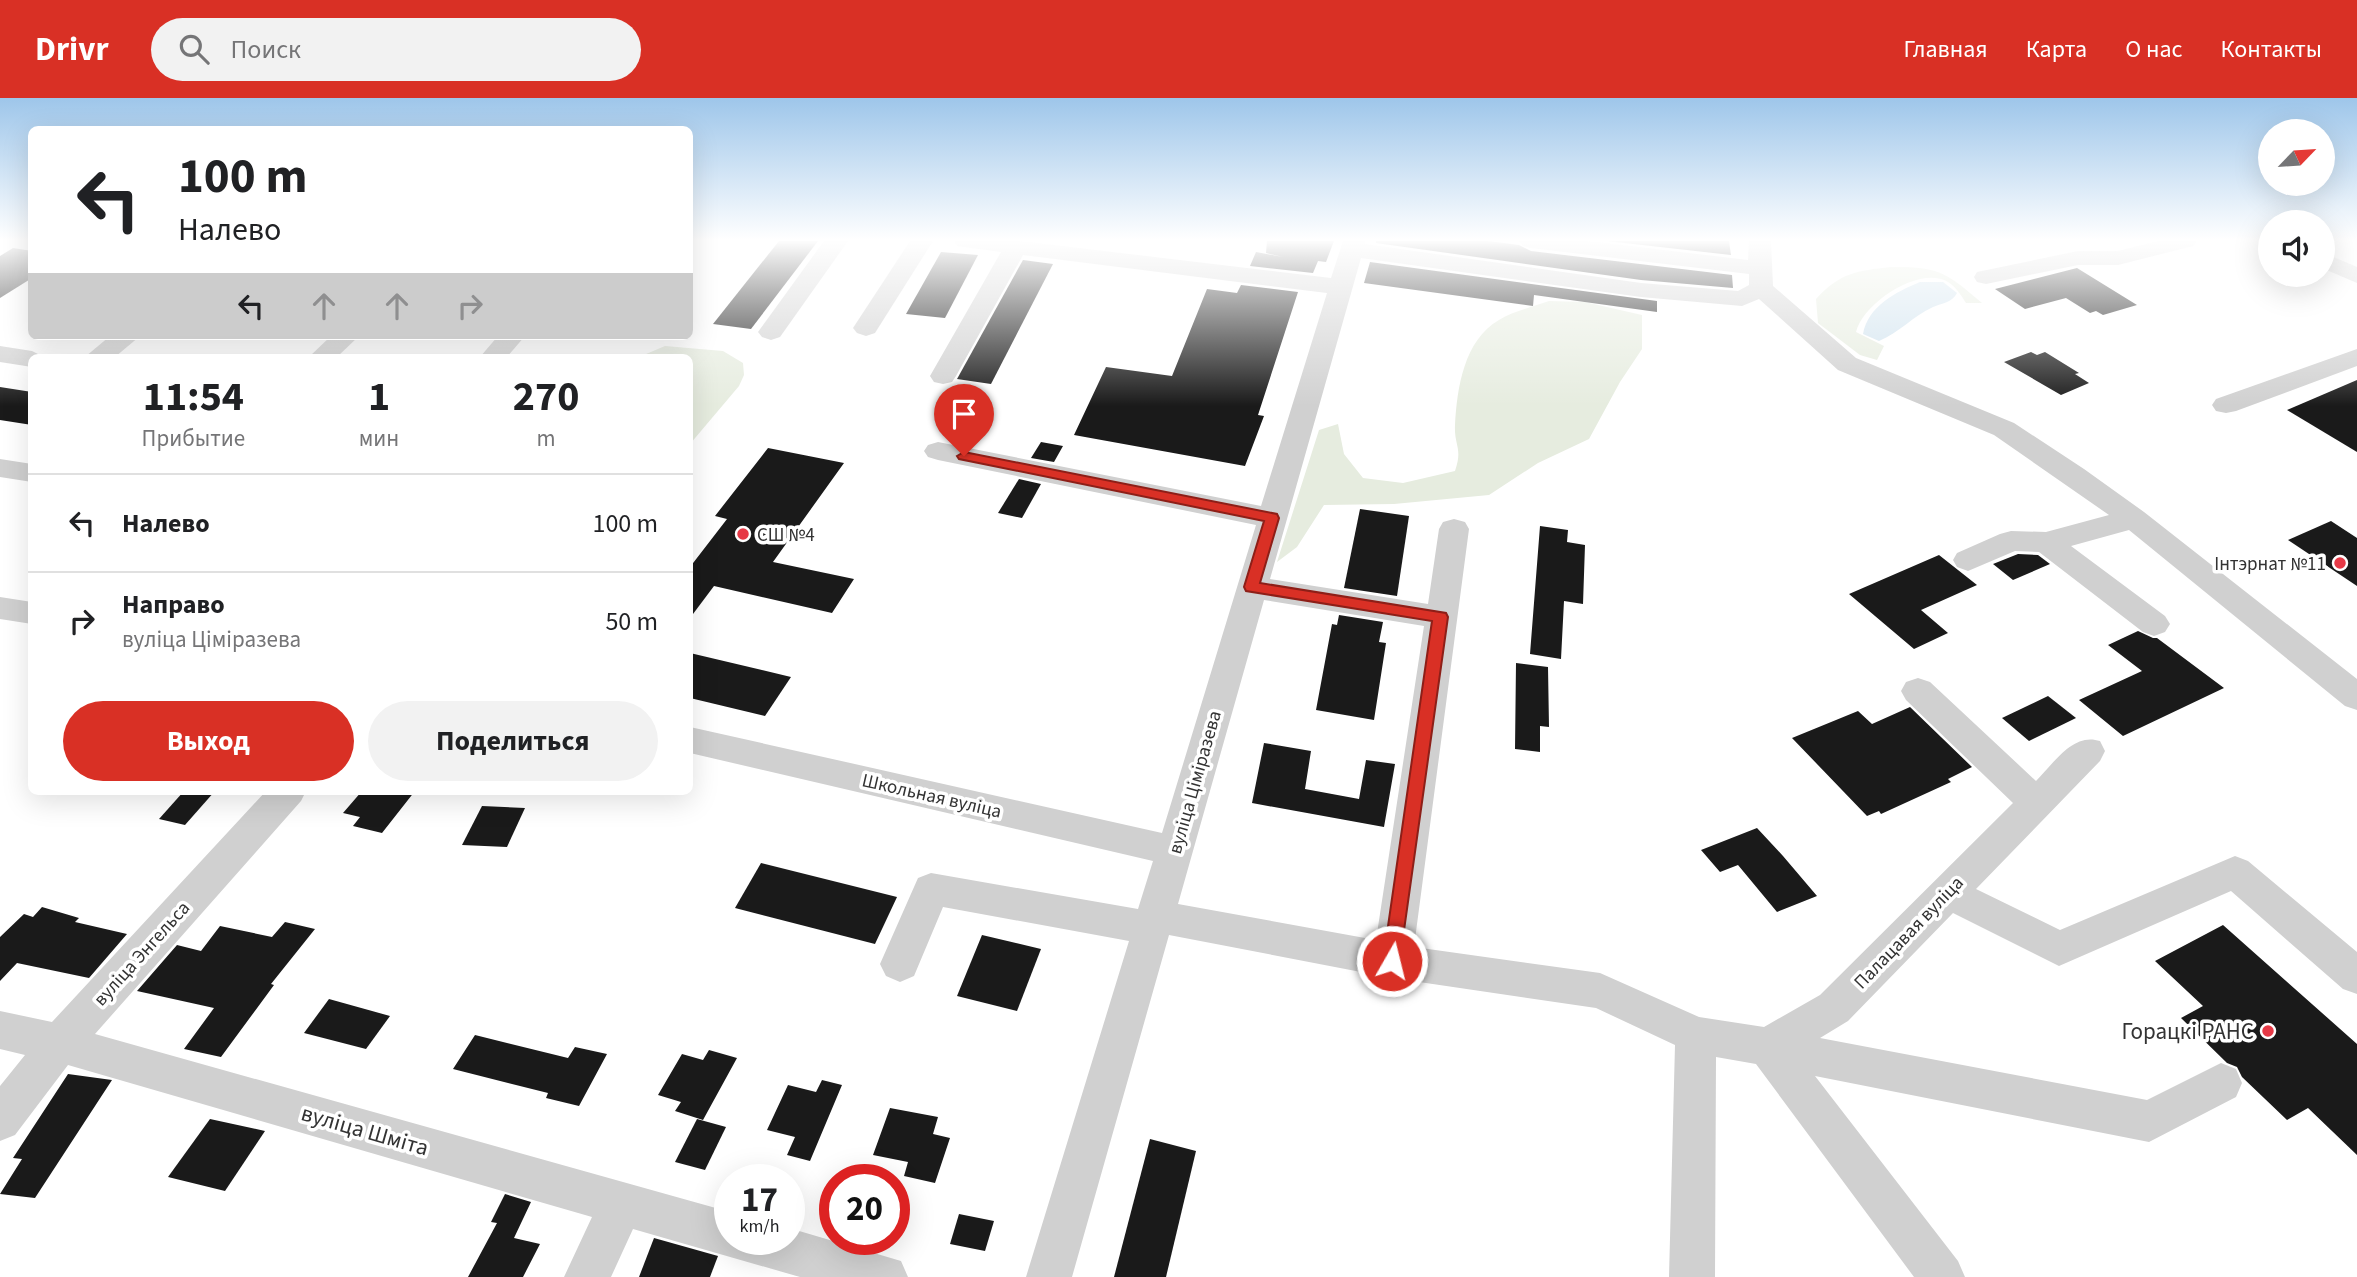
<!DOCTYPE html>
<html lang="ru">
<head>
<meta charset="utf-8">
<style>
	body { margin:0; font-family:"Source Sans 3",sans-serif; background:#f2f2f2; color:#202124; height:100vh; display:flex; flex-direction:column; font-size:26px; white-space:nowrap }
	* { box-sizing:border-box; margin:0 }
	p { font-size:23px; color:#757577 }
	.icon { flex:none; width:38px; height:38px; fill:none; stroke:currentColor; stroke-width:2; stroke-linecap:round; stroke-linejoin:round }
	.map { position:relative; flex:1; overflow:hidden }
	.side { position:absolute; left:28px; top:256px; width:665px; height:441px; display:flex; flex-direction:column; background:#fff; border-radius:10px; box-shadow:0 7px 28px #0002 }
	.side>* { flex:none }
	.top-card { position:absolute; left:28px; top:28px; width:665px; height:214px; border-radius:10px; box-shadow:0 7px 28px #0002; background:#fff; color:#202124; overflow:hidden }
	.needle { width:46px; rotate:65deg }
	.buttons { position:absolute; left:2258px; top:21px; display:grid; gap:14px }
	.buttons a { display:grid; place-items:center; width:77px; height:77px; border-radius:50%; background:#fff; box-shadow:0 7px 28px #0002; font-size:35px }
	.speed { position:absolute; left:714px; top:1066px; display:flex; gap:14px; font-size:35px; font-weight:700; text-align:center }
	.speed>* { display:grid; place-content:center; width:91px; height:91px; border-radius:50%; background:#fff; box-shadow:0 7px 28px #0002; line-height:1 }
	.speed small { font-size:18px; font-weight:400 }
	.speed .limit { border:10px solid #d22; background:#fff; color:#111 }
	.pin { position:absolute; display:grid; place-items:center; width:60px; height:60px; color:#fff; margin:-72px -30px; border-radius:50% 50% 50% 0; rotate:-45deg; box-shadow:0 0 7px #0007 }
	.pin .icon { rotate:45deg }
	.me { position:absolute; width:77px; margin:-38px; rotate:8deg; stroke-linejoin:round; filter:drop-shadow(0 0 5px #0008) }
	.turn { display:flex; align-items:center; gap:24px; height:147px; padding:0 35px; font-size:32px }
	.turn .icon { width:91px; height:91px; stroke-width:2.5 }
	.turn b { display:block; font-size:49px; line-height:60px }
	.lanes { display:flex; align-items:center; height:66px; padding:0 35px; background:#0003; justify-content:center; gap:35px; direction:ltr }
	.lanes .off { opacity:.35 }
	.eta { display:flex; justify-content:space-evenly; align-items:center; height:119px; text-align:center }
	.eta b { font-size:42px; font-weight:700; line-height:49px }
	.button { display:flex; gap:14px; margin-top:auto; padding:14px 35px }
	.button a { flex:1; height:80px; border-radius:42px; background:#d93025; color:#fff; font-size:28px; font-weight:700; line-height:80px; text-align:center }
	.button a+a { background:#f2f2f2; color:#202124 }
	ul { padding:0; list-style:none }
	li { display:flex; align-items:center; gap:21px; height:98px; padding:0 35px; border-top:2px solid #e0e0e0 }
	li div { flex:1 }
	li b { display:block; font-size:26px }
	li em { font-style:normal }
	header { display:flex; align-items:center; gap:42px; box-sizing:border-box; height:98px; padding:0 35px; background:#d93025; color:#fff }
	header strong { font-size:33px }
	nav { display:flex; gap:38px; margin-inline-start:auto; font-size:24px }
	.search { width:490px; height:63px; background:#f2f2f2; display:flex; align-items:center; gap:18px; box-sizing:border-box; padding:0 24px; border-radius:38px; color:#757577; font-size:26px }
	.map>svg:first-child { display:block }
	.green { fill:#e6ecdf }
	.water { fill:#cfe2ee }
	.building { fill:#1a1a1a }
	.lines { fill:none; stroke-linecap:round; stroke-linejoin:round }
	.minor { fill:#d0d0d0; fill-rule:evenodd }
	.route { fill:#d93025; stroke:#8d1f18; stroke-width:2 }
	.poi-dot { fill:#e63946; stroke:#fff; stroke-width:2.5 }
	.labels { text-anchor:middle; stroke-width:7; stroke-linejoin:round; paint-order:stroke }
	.poi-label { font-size:19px; fill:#333; stroke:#fff; text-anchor:start }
	.street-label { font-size:19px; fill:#333; stroke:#fff }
	.near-poi-label { font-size:23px; fill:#333; stroke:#fff; text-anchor:end }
	.near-street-label { font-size:23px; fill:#333; stroke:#fff }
</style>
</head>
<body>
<header>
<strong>Drivr</strong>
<div class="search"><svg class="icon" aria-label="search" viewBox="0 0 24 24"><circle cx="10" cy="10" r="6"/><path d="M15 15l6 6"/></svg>Поиск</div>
<nav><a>Главная</a><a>Карта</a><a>О нас</a><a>Контакты</a></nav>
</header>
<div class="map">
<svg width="2357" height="1179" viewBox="0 0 2357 1179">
	<rect width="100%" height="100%" fill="#fff"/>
	<!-- green -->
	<g class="green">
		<path d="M 1891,169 C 1939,168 1947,175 1982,205 L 1966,205 C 1961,197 1956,189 1948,184 C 1920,167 1863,205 1856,234 L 1884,248 L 1877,262 L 1860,257 L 1818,225 L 1816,201 C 1841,174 1857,173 1891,169 Z"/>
		<path d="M 1549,203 L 1585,204 L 1642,217 L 1642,251 L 1620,284 L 1589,341 L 1538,365 L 1489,397 L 1394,406 L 1324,407 L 1297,449 L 1277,464 L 1319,332 L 1338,326 L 1344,356 L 1363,380 L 1403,385 L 1455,373 C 1463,350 1454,348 1455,327 C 1457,290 1464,242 1499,222 C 1513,213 1533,209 1549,203 Z"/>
		<path d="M 665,248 L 723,253 L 743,265 L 744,277 L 739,288 L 690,346 L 690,259 L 639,259 Z"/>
	</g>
	<!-- water -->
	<path class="water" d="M 1920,184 L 1943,184 L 1957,195 C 1952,205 1942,205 1933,209 C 1913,218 1899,235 1879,243 L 1863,236 C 1868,208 1896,194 1920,184 Z"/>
	<!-- building -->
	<g class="building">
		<path d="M 779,143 L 818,143 L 751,231 L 713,226 Z"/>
		<path d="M 1267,143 L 1334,143 L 1326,164 L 1318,163 L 1313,175 L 1250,168 L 1256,154 L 1283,159 L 1266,155 Z"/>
		<path d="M 1376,143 L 1488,143 L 1519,147 L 1531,153 L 1732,177 L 1733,190 L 1641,182 L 1376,145 Z"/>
		<path d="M 1607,143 L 1729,143 L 1731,157 Z"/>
		<path d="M 13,150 L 32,153 L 32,180 L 0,200 L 0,158 Z"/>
		<path d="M 941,154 L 978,157 L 945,220 L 906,216 Z"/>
		<path d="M 1023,162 L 1053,166 L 991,286 L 957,281 Z"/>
		<path d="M 1370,164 L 1657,203 L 1657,214 L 1534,197 L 1533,208 L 1364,185 Z"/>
		<path d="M 2077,170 L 2137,207 L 2103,217 L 2096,213 L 2090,215 L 2066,200 L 2025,211 L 1995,191 Z"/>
		<path d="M 1241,187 L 1298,194 L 1258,317 L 1264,318 L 1245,368 L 1074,337 L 1106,269 L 1172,278 L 1207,191 L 1237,195 Z"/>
		<path d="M 2031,254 L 2037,257 L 2045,254 L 2079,275 L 2075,276 L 2089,285 L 2061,297 L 2004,264 Z"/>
		<path d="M 2357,282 L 2357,354 L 2287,312 Z"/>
		<path d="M 0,289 L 32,294 L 32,327 L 0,322 Z"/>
		<path d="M 1041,344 L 1063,348 L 1054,364 L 1031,360 Z"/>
		<path d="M 768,350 L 844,365 L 773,464 L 854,481 L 832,515 L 714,488 L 690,520 L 690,469 L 727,421 L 715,418 Z"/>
		<path d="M 1019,381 L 1041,386 L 1022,420 L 998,415 Z"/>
		<path d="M 1360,411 L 1409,418 L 1397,498 L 1344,490 Z"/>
		<path d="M 2331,423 L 2357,440 L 2357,488 L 2288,442 Z"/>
		<path d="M 1540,428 L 1568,432 L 1567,444 L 1585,447 L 1583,506 L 1564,503 L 1561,561 L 1530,556 Z"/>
		<path d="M 2018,456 L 2038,457 L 2050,466 L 2013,482 L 1993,466 Z"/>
		<path d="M 1939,457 L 1977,487 L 1921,512 L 1948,535 L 1914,551 L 1849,496 Z"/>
		<path d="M 1339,517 L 1383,524 L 1379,544 L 1386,545 L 1374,622 L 1316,612 L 1332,526 L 1337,527 Z"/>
		<path d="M 2138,533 L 2153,540 L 2157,540 L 2224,590 L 2123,638 L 2079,602 L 2142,573 L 2108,547 Z"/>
		<path d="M 690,555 L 791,579 L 765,618 L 690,600 Z"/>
		<path d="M 1516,565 L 1548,569 L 1549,629 L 1540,628 L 1540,654 L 1515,651 Z"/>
		<path d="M 2048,598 L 2076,620 L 2029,643 L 2002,620 Z"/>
		<path d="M 1910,609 L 1972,669 L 1948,681 L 1951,684 L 1881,716 L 1879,713 L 1867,718 L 1792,640 L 1858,613 L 1872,626 Z"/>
		<path d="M 1264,645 L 1311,653 L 1305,691 L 1359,701 L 1366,662 L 1395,666 L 1384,729 L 1252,705 Z"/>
		<path d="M 184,693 L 215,693 L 185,727 L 159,721 Z"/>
		<path d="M 362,693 L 415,693 L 382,735 L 353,728 L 360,719 L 343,715 Z"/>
		<path d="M 482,708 L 525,710 L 507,749 L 462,747 Z"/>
		<path d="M 1757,730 L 1783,758 L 1817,798 L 1777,814 L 1738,767 L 1720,774 L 1701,752 Z"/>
		<path d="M 761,765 L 897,799 L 875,846 L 735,810 Z"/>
		<path d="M 42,809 L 79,820 L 75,824 L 127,836 L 89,880 L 17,865 L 0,883 L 0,839 L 24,816 L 33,819 Z"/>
		<path d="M 285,824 L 315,831 L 271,886 L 274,887 L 221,959 L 184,951 L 214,910 L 137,893 L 177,847 L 201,853 L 220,828 L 272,839 Z"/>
		<path d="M 2223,827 L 2357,946 L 2357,1057 L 2308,1010 L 2287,1022 L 2242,979 L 2237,969 L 2227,965 L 2181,920 L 2203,908 L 2155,863 Z"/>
		<path d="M 982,837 L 1041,851 L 1017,913 L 957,898 Z"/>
		<path d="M 329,901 L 390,918 L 366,951 L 304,935 Z"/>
		<path d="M 475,937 L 568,960 L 575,949 L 607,956 L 579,1008 L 546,1000 L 548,995 L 453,971 Z"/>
		<path d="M 709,952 L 737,960 L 703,1022 L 675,1013 L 681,1004 L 658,997 L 682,956 L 703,962 Z"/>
		<path d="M 68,976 L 112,982 L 35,1100 L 0,1096 L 22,1061 L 13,1060 Z"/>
		<path d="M 822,982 L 842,987 L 810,1063 L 787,1057 L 795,1039 L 767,1032 L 788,987 L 816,994 Z"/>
		<path d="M 890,1010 L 938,1019 L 933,1036 L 950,1040 L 935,1085 L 904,1078 L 908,1064 L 873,1057 Z"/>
		<path d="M 210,1021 L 265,1033 L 225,1093 L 168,1079 Z"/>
		<path d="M 697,1021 L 726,1029 L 705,1072 L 675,1064 Z"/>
		<path d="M 1150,1041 L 1196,1053 L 1166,1179 L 1114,1179 Z"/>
		<path d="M 505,1096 L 531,1104 L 514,1140 L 540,1146 L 523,1179 L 468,1179 L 497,1125 L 491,1124 Z"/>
		<path d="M 959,1116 L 994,1123 L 985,1153 L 950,1146 Z"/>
		<path d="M 654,1140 L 718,1158 L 710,1179 L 639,1179 Z"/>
	</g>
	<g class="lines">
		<!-- minor -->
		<g class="minor">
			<path d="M 824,143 L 848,143 L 780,239 L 771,242 L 762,239 L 758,234 Z"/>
			<path d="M 910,143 L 933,143 L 875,235 L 866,238 L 857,235 L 853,230 Z"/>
			<path d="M 954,143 L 1020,143 L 1331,180 L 1343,143 L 1365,143 L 1365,146 L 1641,185 L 1738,193 L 1749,187 L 1749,176 L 1531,150 L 1523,148 L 1519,143 L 1588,143 L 1748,162 L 1749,143 L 1771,143 L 1773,188 L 1856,260 L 2014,325 L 2084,371 L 2144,414 L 2357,581 L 2357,612 L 2345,608 L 2129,432 L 2071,448 L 2165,518 L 2170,526 L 2165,534 L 2154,538 L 2143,534 L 2039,454 L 2015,453 L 1968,473 L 1957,469 L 1953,462 L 1957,455 L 2000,436 L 2011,433 L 2046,434 L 2109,417 L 1994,337 L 1838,272 L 1759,201 L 1742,208 L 1641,199 L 1361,160 L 1270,481 L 1428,506 L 1439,431 L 1443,424 L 1454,421 L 1465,424 L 1469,431 L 1414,849 L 1600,875 L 1699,919 L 1764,929 L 1820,897 L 2013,705 L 1906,602 L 1901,593 L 1906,584 L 1918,580 L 1930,584 L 2036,683 C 2054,665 2073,634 2100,643 L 2105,653 L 2100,663 L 1976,791 L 2060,832 L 2235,758 L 2248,763 L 2357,854 L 2357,896 L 2343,891 L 2231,793 L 2059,868 L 1953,815 L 1848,923 L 1820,940 L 2147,1002 L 2221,965 L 2236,971 L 2242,985 L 2236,999 L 2149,1044 L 1815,978 L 1958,1163 L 1965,1179 L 1914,1179 L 1756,966 L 1716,959 L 1715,1179 L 1669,1179 L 1675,947 L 1596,910 L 1392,880 L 1169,837 L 1072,1179 L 1026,1179 L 1129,843 L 943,809 L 914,878 L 900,884 L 886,878 L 880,866 L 918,780 L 931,775 L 1138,811 L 1153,763 L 690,655 L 690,629 L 1162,735 L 1256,427 L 938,362 L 928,359 L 924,353 L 928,347 L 938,344 L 1261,408 L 1327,195 L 1023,157 L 956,278 L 952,284 L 943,286 L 934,284 L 930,278 L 1001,154 L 957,148 ZM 1264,502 L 1424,528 L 1376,842 L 1178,806 Z"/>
			<path d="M 2158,143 L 2197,143 L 2193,148 L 2118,167 L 2078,167 L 1986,186 L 1977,184 L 1974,179 L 1977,174 L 2078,153 L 2118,153 Z"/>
			<path d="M 2322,154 L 2357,169 L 2357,185 L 2322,170 Z"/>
			<path d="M 110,238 L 140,238 L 115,259 L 85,259 Z"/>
			<path d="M 331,238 L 359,238 L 337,259 L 309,259 Z"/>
			<path d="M 498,238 L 525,238 L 507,259 L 480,259 Z"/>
			<path d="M 0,248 L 32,253 L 44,259 L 32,259 L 32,269 L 0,264 Z"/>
			<path d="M 2357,251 L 2357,268 L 2236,313 L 2226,315 L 2216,313 L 2212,307 L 2216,301 Z"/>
			<path d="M 0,361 L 32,366 L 32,384 L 0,379 Z"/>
			<path d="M 0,499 L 32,504 L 32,526 L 0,521 Z"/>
			<path d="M 266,693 L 306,693 L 301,703 L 95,936 L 730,1114 L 730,1141 L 789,1141 L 789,1130 L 901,1163 L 908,1179 L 800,1179 L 633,1131 L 611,1179 L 564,1179 L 592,1119 L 68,967 L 15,1037 L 0,1043 L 0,988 L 25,957 L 0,951 L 0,913 L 52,924 Z"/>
		</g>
	</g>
	<!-- sky -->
	<linearGradient id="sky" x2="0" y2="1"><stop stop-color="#9ec6ea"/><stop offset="0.46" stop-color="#fff"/><stop offset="1" stop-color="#fff" stop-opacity="0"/></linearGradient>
	<rect width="2357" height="308" fill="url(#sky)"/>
	<!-- route -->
	<path class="route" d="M 964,354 L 1277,416 L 1279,420 L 1260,485 L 1446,515 L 1448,519 L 1399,868 L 1392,871 L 1385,868 L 1383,863 L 1432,523 L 1246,493 L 1244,489 L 1264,423 L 959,361 L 957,358 Z"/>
	<!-- markers -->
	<g class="poi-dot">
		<circle cx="743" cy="436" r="7"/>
		<circle cx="2340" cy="465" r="7"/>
		<circle cx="2268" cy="933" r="7"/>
	</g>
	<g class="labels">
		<!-- poi labels -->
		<g class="poi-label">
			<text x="757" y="443">СШ №4</text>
			<text x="2326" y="472" text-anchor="end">Інтэрнат №11</text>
		</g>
		<!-- street labels -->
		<g class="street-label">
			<text transform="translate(1194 684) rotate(-74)" y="7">вуліца Ціміразева</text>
			<text transform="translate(932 697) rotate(13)" y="7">Школьная вуліца</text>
			<text transform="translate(1908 834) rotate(-46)" y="7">Палацавая вуліца</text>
			<text transform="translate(141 855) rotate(-48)" y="7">вуліца Энгельса</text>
		</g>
		<!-- near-poi labels -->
		<g class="near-poi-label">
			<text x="2254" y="941">Горацкі РАНС</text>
		</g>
		<!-- near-street labels -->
		<g class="near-street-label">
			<text transform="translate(365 1032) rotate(16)" y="8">вуліца Шміта</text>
		</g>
	</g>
</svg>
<div class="buttons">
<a><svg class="needle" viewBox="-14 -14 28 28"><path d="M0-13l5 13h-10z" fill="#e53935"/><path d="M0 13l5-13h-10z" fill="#757577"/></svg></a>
<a><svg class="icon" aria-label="sound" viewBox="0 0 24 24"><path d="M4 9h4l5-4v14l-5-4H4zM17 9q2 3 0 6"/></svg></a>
</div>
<div class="speed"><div>17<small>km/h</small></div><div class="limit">20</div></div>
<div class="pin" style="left:964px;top:358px;background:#d93025"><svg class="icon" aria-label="arrive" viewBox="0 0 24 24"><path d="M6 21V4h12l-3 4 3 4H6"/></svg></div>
<svg class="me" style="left:1392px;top:863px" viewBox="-20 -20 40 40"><circle r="17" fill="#d93025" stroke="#fff" stroke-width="3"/><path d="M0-11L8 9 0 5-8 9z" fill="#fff"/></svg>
<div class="top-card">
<div class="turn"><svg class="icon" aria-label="left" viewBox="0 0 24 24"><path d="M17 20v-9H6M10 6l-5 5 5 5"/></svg><div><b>100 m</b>Налево</div></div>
<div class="lanes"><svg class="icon" aria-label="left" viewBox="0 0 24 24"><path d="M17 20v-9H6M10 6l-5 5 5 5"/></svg><svg class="icon off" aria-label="ahead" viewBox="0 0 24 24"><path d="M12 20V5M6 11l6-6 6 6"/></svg><svg class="icon off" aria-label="ahead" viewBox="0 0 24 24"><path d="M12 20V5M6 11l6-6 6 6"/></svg><svg class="icon off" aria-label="right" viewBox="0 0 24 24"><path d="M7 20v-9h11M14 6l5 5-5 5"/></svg></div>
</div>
<section class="side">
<div class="eta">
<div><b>11:54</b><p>Прибытие</p></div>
<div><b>1</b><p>мин</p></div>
<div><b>270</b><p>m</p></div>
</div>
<ul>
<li><svg class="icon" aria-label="left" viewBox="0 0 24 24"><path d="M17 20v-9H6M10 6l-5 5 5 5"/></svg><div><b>Налево</b></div><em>100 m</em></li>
<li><svg class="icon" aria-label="right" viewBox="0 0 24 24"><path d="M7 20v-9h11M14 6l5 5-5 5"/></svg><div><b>Направо</b><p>вуліца Ціміразева</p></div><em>50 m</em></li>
</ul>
<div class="button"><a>Выход</a><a>Поделиться</a></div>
</section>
</div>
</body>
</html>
